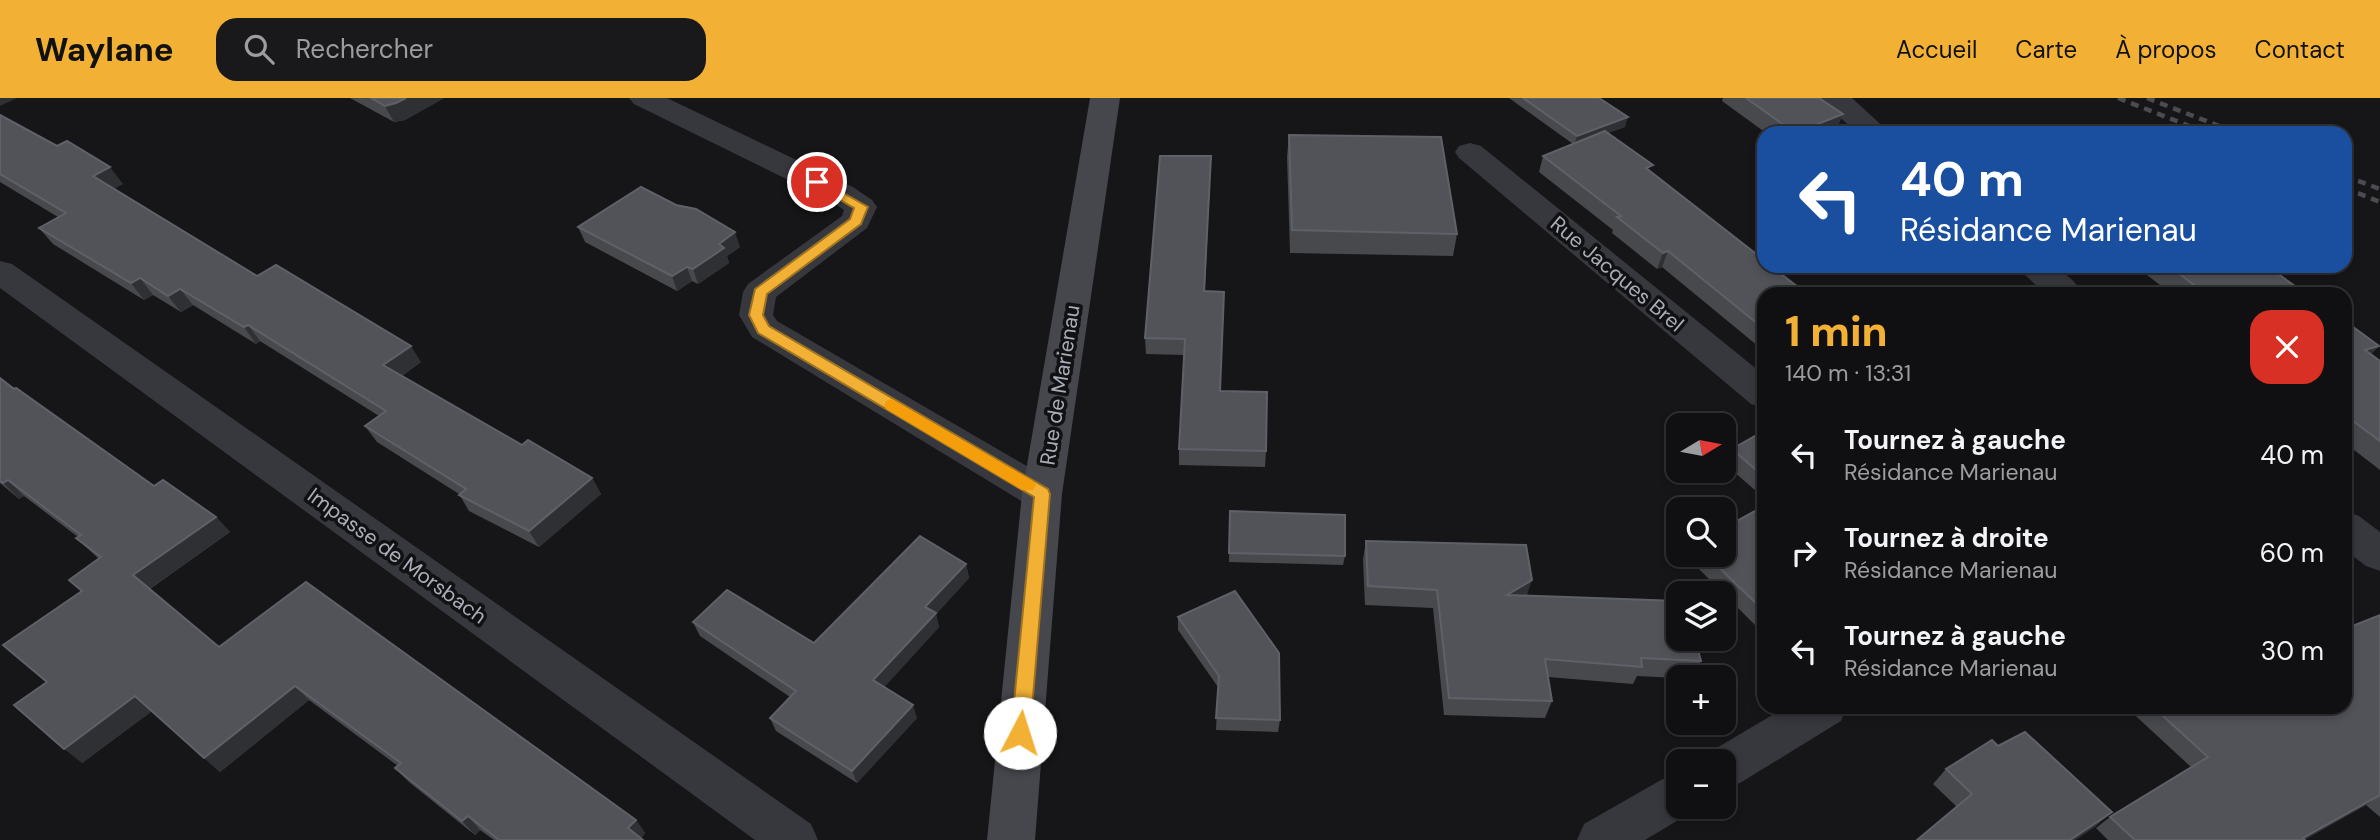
<!DOCTYPE html>
<html lang="fr">
<head>
<meta charset="utf-8">
<style>
	body { margin:0; font-family:"DM Sans",sans-serif; background:#19191b; color:#f1f3f6; height:100vh; display:flex; flex-direction:column; font-size:26px; white-space:nowrap }
	* { box-sizing:border-box; margin:0 }
	p { font-size:23px; color:#9c9d9f }
	.icon { flex:none; width:38px; height:38px; fill:none; stroke:currentColor; stroke-width:2; stroke-linecap:round; stroke-linejoin:round }
	.map { position:relative; flex:1; overflow:hidden }
	.drawer { position:absolute; left:1757px; top:189px; width:595px; height:427px; display:flex; flex-direction:column; background:#101012; border-radius:21px; box-shadow:0 4px 10px #0003,0 0 0 2px #303032 }
	.drawer>* { flex:none }
	.guide { position:absolute; left:1757px; top:28px; width:595px; height:147px; border-radius:21px; box-shadow:0 4px 10px #0003,0 0 0 2px #303032; background:#1a4fa0; color:#fff; overflow:hidden }
	.needle { width:46px; rotate:80deg }
	.buttons { position:absolute; left:1666px; top:315px; display:grid; gap:14px }
	.buttons a { display:grid; place-items:center; width:70px; height:70px; border-radius:14px; background:#101012; box-shadow:0 4px 10px #0003,0 0 0 2px #303032; font-size:35px }
	.pin { position:absolute; display:grid; place-items:center; width:60px; height:60px; color:#fff; margin:-30px; border:4px solid #fff; border-radius:50%; box-shadow:0 2px 7px #0007 }
	.me { position:absolute; width:77px; margin:-38px; rotate:5deg; stroke-linejoin:round; filter:drop-shadow(0 0 5px #0008) }
	.turn { display:flex; align-items:center; gap:24px; height:147px; padding:0 28px; font-size:32px }
	.turn .icon { width:91px; height:91px; stroke-width:2.5 }
	.turn b { display:block; font-size:49px; line-height:60px }
	.round { display:grid; place-items:center; flex:none; width:74px; height:74px; border-radius:21px; background:#19191b }
	.overview { display:flex; align-items:center; justify-content:space-between; height:119px; padding:0 28px }
	h1 { font-size:42px; font-weight:800; line-height:52px; color:#f2b134 }
	ul { padding:0; list-style:none }
	li { display:flex; align-items:center; gap:21px; height:98px; padding:0 28px }
	li div { flex:1 }
	li b { display:block; font-size:26px }
	li em { font-style:normal }
	header { display:flex; align-items:center; gap:42px; box-sizing:border-box; height:98px; padding:0 35px; background:#f2b134; color:#111 }
	header strong { font-size:33px }
	nav { display:flex; gap:38px; margin-inline-start:auto; font-size:24px }
	.search { width:490px; height:63px; background:#19191b; display:flex; align-items:center; gap:18px; box-sizing:border-box; padding:0 24px; border-radius:21px; color:#9c9d9f; font-size:26px }
	.map>svg:first-child { display:block }
	.lines { fill:none; stroke-linecap:round; stroke-linejoin:round }
	.street { fill:#37383d; fill-rule:evenodd }
	.secondary { fill:#45474d; fill-rule:evenodd }
	.rail { stroke:#4a4c52; stroke-width:4.5; stroke-dasharray:8 6; stroke-linecap:butt }
	.wall { fill:#47494d }
	.shaded-wall { fill:#2f3033 }
	.building { fill:#525359; stroke:#5f6168; stroke-width:2 }
	.route { fill:#f2b134; stroke:#9d7322; stroke-width:2 }
	.slow { fill:#f59e0b }
	.labels { text-anchor:middle; stroke-width:7; stroke-linejoin:round; paint-order:stroke }
	.street-label { font-size:21px; fill:#a8adb8; stroke:#111113 }
</style>
</head>
<body>
<header>
<strong>Waylane</strong>
<div class="search"><svg class="icon" aria-label="search" viewBox="0 0 24 24"><circle cx="10" cy="10" r="6"/><path d="M15 15l6 6"/></svg>Rechercher</div>
<nav><a>Accueil</a><a>Carte</a><a>À propos</a><a>Contact</a></nav>
</header>
<div class="map">
<svg width="2380" height="742" viewBox="0 0 2380 742">
	<rect width="100%" height="100%" fill="#161618"/>
	<g class="lines">
		<!-- street -->
		<g class="street">
			<path d="M 629,0 L 667,0 L 853,89 L 872,102 L 877,109 L 867,130 L 776,199 L 773,217 L 777,223 L 1056,385 L 1062,396 L 1056,407 L 1042,411 L 1028,407 L 752,239 L 739,217 L 743,194 L 748,186 L 842,118 L 844,112 L 831,103 L 634,6 Z"/>
			<path d="M 1819,0 L 1852,0 L 1890,35 L 1857,35 Z"/>
			<path d="M 1470,45 L 1481,48 L 1764,277 L 1764,310 L 1751,306 L 1459,60 L 1455,54 L 1459,48 Z"/>
			<path d="M 0,163 L 12,166 L 811,726 L 818,742 L 755,742 L 0,190 Z"/>
			<path d="M 2016,168 C 2048,168 2064,166 2083,196 L 2045,196 Z"/>
			<path d="M 2345,413 L 2359,418 L 2380,434 L 2380,473 L 2366,468 L 2345,452 Z"/>
			<path d="M 1786,609 L 1847,609 L 1841,623 L 1740,685 L 1724,691 L 1724,663 L 1704,663 L 1708,655 Z"/>
			<path d="M 1678,676 L 1678,709 L 1696,709 L 1695,712 L 1645,742 L 1577,742 L 1584,726 L 1661,682 Z"/>
		</g>
		<!-- secondary -->
		<path class="secondary" d="M 1090,0 L 1120,0 L 1062,396 L 1035,742 L 987,742 L 1022,396 Z"/>
		<!-- rail -->
		<g class="rail">
			<path d="M 2118,0 L 2207,35"/>
			<path d="M 2147,0 L 2237,35"/>
			<path d="M 2345,78 L 2380,91"/>
			<path d="M 2345,90 L 2380,104"/>
		</g>
	</g>
	<!-- wall -->
	<g class="wall">
		<path d="M 350,0 L 444,0 L 405,22 L 394,24 Z"/>
		<path d="M 1509,0 L 1599,0 L 1625,29 L 1608,35 L 1651,74 L 1764,196 L 1764,253 L 1662,169 L 1657,171 L 1612,135 L 1613,132 L 1539,74 L 1543,58 L 1573,46 Z"/>
		<path d="M 1723,0 L 1819,0 L 1843,16 L 1836,32 L 1829,35 L 1766,35 L 1722,3 Z"/>
		<path d="M 0,17 L 123,86 L 114,90 L 257,178 L 421,264 L 402,278 L 522,347 L 592,380 L 601,396 L 539,449 L 469,413 L 459,396 L 377,344 L 365,328 L 379,318 L 260,243 L 256,246 L 193,207 L 181,214 L 153,197 L 144,202 L 53,146 L 39,130 L 58,119 L 0,84 Z"/>
		<path d="M 1289,37 L 1457,136 L 1453,158 L 1290,155 L 1287,59 Z"/>
		<path d="M 1211,58 L 1205,193 L 1220,293 L 1266,353 L 1265,369 L 1179,367 L 1179,351 L 1184,257 L 1146,256 L 1145,240 Z"/>
		<path d="M 578,129 L 740,149 L 727,158 L 729,165 L 698,186 L 692,183 L 677,193 L 585,144 Z"/>
		<path d="M 1888,168 L 1905,168 L 1895,173 Z"/>
		<path d="M 2135,168 L 2267,168 L 2306,196 L 2172,196 Z"/>
		<path d="M 2345,223 L 2379,248 L 2371,256 L 2380,263 L 2380,372 L 2345,345 Z"/>
		<path d="M 0,280 L 154,388 L 216,419 L 230,434 L 150,491 L 219,549 L 636,722 L 645,735 L 641,740 L 643,742 L 494,742 L 480,732 L 475,737 L 409,684 L 395,670 L 398,668 L 309,602 L 220,674 L 152,613 L 82,665 L 47,584 L 81,493 L 69,482 L 99,461 L 76,440 L 78,439 L 24,398 L 19,401 L 0,385 Z"/>
		<path d="M 1764,333 L 1764,400 L 1725,366 L 1732,351 Z"/>
		<path d="M 1764,408 L 1764,521 L 1755,527 L 1688,460 L 1690,457 L 1724,457 Z"/>
		<path d="M 1230,413 L 1345,458 L 1343,467 L 1229,464 Z"/>
		<path d="M 1366,443 L 1527,498 L 1701,563 L 1692,579 L 1678,580 L 1637,578 L 1633,586 L 1548,579 L 1552,603 L 1545,620 L 1444,617 L 1433,510 L 1365,507 L 1363,462 Z"/>
		<path d="M 966,466 L 969,480 L 936,516 L 939,529 L 884,589 L 917,620 L 857,685 L 776,633 L 770,620 L 790,599 L 700,538 L 693,524 L 814,545 Z"/>
		<path d="M 2380,517 L 2380,719 L 2366,707 L 2304,742 L 2108,742 L 2096,730 L 2110,719 L 2191,669 L 2126,609 L 2345,609 Z"/>
		<path d="M 1178,519 L 1280,622 L 1278,634 L 1216,632 L 1218,589 L 1178,532 Z"/>
		<path d="M 1946,671 L 2096,728 L 2075,742 L 1917,742 L 1957,709 L 1933,686 Z"/>
	</g>
	<!-- shaded-wall -->
	<g class="shaded-wall">
		<path d="M 0,0 L 17,0 L 0,8 Z"/>
		<path d="M 406,0 L 444,0 L 405,22 L 394,24 L 385,8 Z"/>
		<path d="M 1843,16 L 1836,32 L 1829,35 L 1795,35 Z"/>
		<path d="M 1628,19 L 1625,29 L 1574,47 L 1577,38 Z"/>
		<path d="M 110,69 L 123,86 L 106,95 L 93,78 Z"/>
		<path d="M 735,134 L 740,149 L 727,158 L 729,165 L 698,186 L 693,171 L 719,146 Z"/>
		<path d="M 1668,153 L 1662,169 L 1657,171 L 1663,155 Z"/>
		<path d="M 1897,168 L 1905,168 L 1895,173 Z"/>
		<path d="M 687,169 L 692,183 L 677,193 L 672,178 Z"/>
		<path d="M 140,180 L 153,197 L 144,202 L 131,185 Z"/>
		<path d="M 180,191 L 193,207 L 181,214 L 168,198 Z"/>
		<path d="M 248,227 L 260,243 L 256,246 L 244,229 Z"/>
		<path d="M 411,248 L 421,264 L 394,284 L 383,267 Z"/>
		<path d="M 2379,248 L 2364,264 L 2365,252 Z"/>
		<path d="M 592,380 L 601,396 L 539,449 L 529,433 Z"/>
		<path d="M 8,382 L 24,398 L 19,401 L 3,385 Z"/>
		<path d="M 216,419 L 230,434 L 148,492 L 133,477 Z"/>
		<path d="M 966,466 L 969,480 L 936,516 L 939,529 L 878,596 L 873,582 L 925,509 Z"/>
		<path d="M 1532,482 L 1526,500 L 1507,497 Z"/>
		<path d="M 1763,512 L 1764,512 L 1764,521 L 1755,527 Z"/>
		<path d="M 295,588 L 309,602 L 220,674 L 204,660 Z"/>
		<path d="M 135,598 L 152,613 L 82,665 L 64,651 Z"/>
		<path d="M 913,607 L 917,620 L 857,685 L 852,673 Z"/>
		<path d="M 2380,697 L 2366,707 L 2304,742 L 2301,742 Z"/>
		<path d="M 2112,714 L 2096,728 L 2075,742 L 2070,742 Z"/>
		<path d="M 468,718 L 480,732 L 475,737 L 462,723 Z"/>
		<path d="M 636,722 L 645,735 L 638,742 L 628,730 Z"/>
	</g>
	<!-- building -->
	<g class="building">
		<path d="M 371,0 L 406,0 L 396,5 L 385,8 Z"/>
		<path d="M 1523,0 L 1599,0 L 1628,19 L 1577,38 Z"/>
		<path d="M 1746,0 L 1819,0 L 1843,16 L 1795,35 Z"/>
		<path d="M 0,17 L 57,48 L 67,43 L 110,69 L 93,78 L 257,178 L 276,167 L 411,248 L 383,267 L 522,347 L 528,342 L 592,380 L 529,433 L 459,397 L 466,391 L 365,328 L 386,313 L 248,227 L 244,229 L 180,191 L 168,198 L 140,180 L 131,185 L 39,130 L 66,115 L 0,76 Z"/>
		<path d="M 1605,33 L 1653,67 L 1646,70 L 1764,162 L 1764,168 L 1771,168 L 1807,196 L 1764,196 L 1764,231 L 1668,153 L 1663,155 L 1617,119 L 1621,118 L 1543,58 Z"/>
		<path d="M 1289,37 L 1441,39 L 1457,136 L 1292,132 Z"/>
		<path d="M 1160,58 L 1211,58 L 1204,193 L 1224,194 L 1220,293 L 1267,294 L 1266,353 L 1179,351 L 1185,241 L 1145,240 Z"/>
		<path d="M 641,89 L 676,107 L 696,111 L 735,134 L 719,146 L 724,150 L 693,171 L 687,169 L 672,178 L 578,129 Z"/>
		<path d="M 2169,168 L 2267,168 L 2306,196 L 2206,196 Z"/>
		<path d="M 2345,223 L 2379,248 L 2365,252 L 2380,263 L 2380,343 L 2345,317 Z"/>
		<path d="M 0,280 L 14,291 L 16,290 L 154,388 L 163,382 L 216,419 L 133,477 L 219,549 L 306,484 L 636,722 L 628,730 L 643,742 L 499,742 L 468,718 L 462,723 L 395,670 L 401,665 L 295,588 L 204,660 L 135,598 L 64,651 L 14,607 L 47,584 L 3,547 L 82,493 L 69,482 L 101,459 L 76,440 L 81,437 L 8,382 L 3,385 L 0,383 Z"/>
		<path d="M 1764,333 L 1764,379 L 1732,351 Z"/>
		<path d="M 1764,408 L 1764,512 L 1763,512 L 1706,457 L 1724,457 L 1724,430 Z"/>
		<path d="M 1230,413 L 1345,417 L 1345,458 L 1229,455 Z"/>
		<path d="M 920,438 L 966,466 L 925,509 L 936,515 L 873,582 L 913,607 L 852,673 L 770,620 L 796,593 L 693,524 L 727,492 L 814,545 Z"/>
		<path d="M 1366,443 L 1526,447 L 1532,482 L 1507,497 L 1678,503 L 1678,541 L 1695,541 L 1701,563 L 1641,560 L 1642,569 L 1545,561 L 1552,603 L 1449,600 L 1437,492 L 1368,488 Z"/>
		<path d="M 1235,493 L 1279,555 L 1280,622 L 1216,620 L 1219,578 L 1178,519 Z"/>
		<path d="M 2380,517 L 2380,697 L 2303,740 L 2305,742 L 2135,742 L 2110,719 L 2208,659 L 2153,609 L 2345,609 L 2345,531 Z"/>
		<path d="M 2025,634 L 2112,714 L 2070,742 L 1917,742 L 1972,696 L 1946,671 L 1992,642 L 1998,648 Z"/>
	</g>
	<!-- route -->
	<path class="route" d="M 817,80 L 868,109 L 861,126 L 767,196 L 763,217 L 769,228 L 1048,391 L 1050,396 L 1030,635 L 1027,641 L 1020,644 L 1014,641 L 1011,635 L 1034,399 L 758,235 L 749,217 L 755,191 L 850,121 L 854,110 L 813,87 L 813,82 Z"/>
	<!-- slow -->
	<path class="slow" d="M 892,301 L 1033,383 L 1036,387 L 1033,392 L 1022,392 L 886,311 L 884,307 L 886,303 Z"/>
	<g class="labels">
		<!-- street labels -->
		<g class="street-label">
			<text transform="translate(1617 176) rotate(40)" y="7">Rue Jacques Brel</text>
			<text transform="translate(1060 287) rotate(-81)" y="7">Rue de Marienau</text>
			<text transform="translate(397 458) rotate(36)" y="7">Impasse de Morsbach</text>
		</g>
	</g>
</svg>
<div class="buttons">
<a><svg class="needle" viewBox="-14 -14 28 28"><path d="M0-13l5 13h-10z" fill="#e53935"/><path d="M0 13l5-13h-10z" fill="#9c9d9f"/></svg></a>
<a><svg class="icon" aria-label="search" viewBox="0 0 24 24"><circle cx="10" cy="10" r="6"/><path d="M15 15l6 6"/></svg></a>
<a><svg class="icon" aria-label="layers" viewBox="0 0 24 24"><path d="M12 4l9 5-9 5-9-5zM3 14l9 5 9-5"/></svg></a>
<a>+</a>
<a>−</a>
</div>
<div class="pin" style="left:817px;top:84px;background:#d93025"><svg class="icon" aria-label="arrive" viewBox="0 0 24 24"><path d="M6 21V4h12l-3 4 3 4H6"/></svg></div>
<svg class="me" style="left:1020px;top:635px" viewBox="-20 -20 40 40"><circle r="19" fill="#fff"/><path d="M0-13L10 11 0 6-10 11z" fill="#f2b134"/></svg>
<div class="guide">
<div class="turn"><svg class="icon" aria-label="left" viewBox="0 0 24 24"><path d="M17 20v-9H6M10 6l-5 5 5 5"/></svg><div><b>40 m</b>Résidance Marienau</div></div>
</div>
<section class="drawer">
<div class="overview"><div><h1>1 min</h1><p>140 m · 13:31</p></div><a class="round" style="background:#d93025;color:#fff"><svg class="icon" aria-label="close" viewBox="0 0 24 24"><path d="M6 6l12 12M18 6L6 18"/></svg></a></div>
<ul>
<li><svg class="icon" aria-label="left" viewBox="0 0 24 24"><path d="M17 20v-9H6M10 6l-5 5 5 5"/></svg><div><b>Tournez à gauche</b><p>Résidance Marienau</p></div><em>40 m</em></li>
<li><svg class="icon" aria-label="right" viewBox="0 0 24 24"><path d="M7 20v-9h11M14 6l5 5-5 5"/></svg><div><b>Tournez à droite</b><p>Résidance Marienau</p></div><em>60 m</em></li>
<li><svg class="icon" aria-label="left" viewBox="0 0 24 24"><path d="M17 20v-9H6M10 6l-5 5 5 5"/></svg><div><b>Tournez à gauche</b><p>Résidance Marienau</p></div><em>30 m</em></li>
</ul>
</section>
</div>
</body>
</html>
